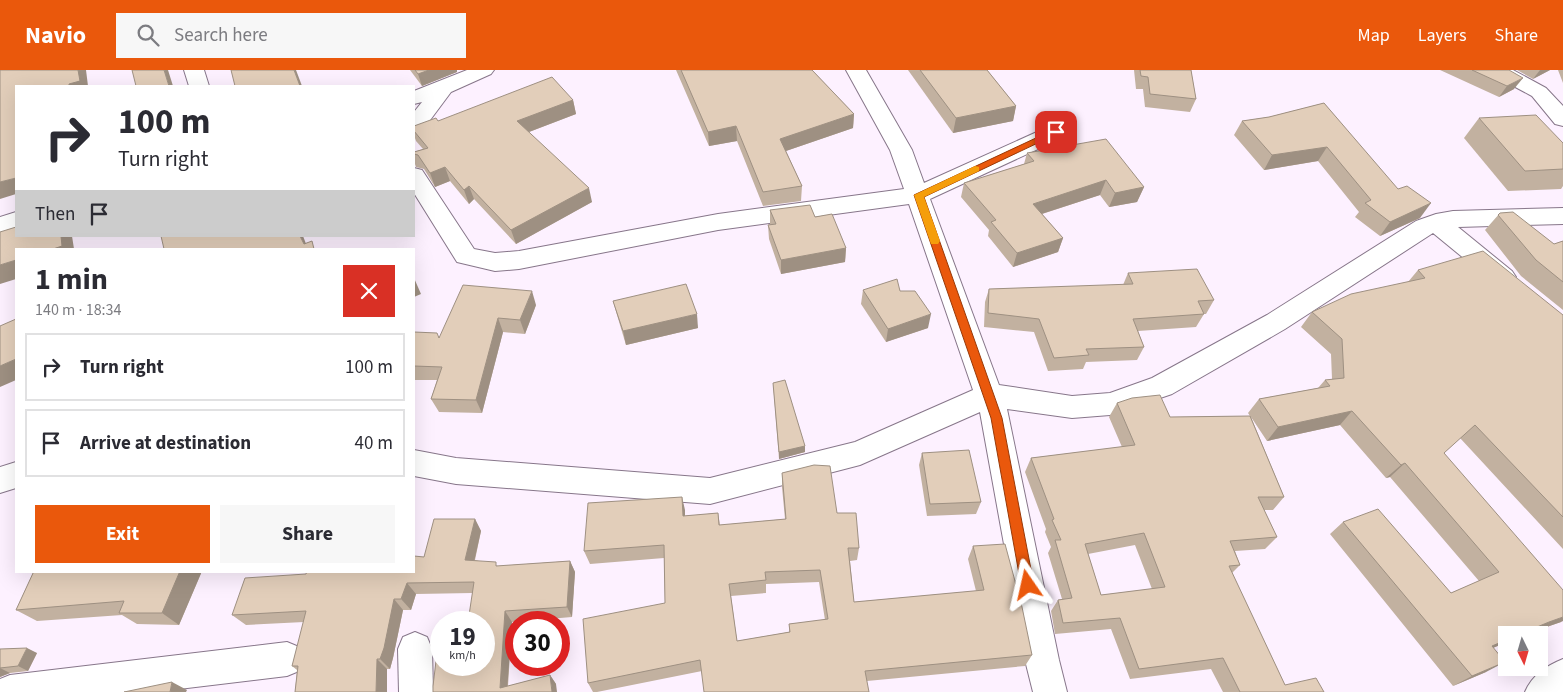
<!DOCTYPE html>
<html lang="en">
<head>
<meta charset="utf-8">
<style>
	body { margin:0; font-family:"Source Sans 3",sans-serif; background:#f7f7f7; color:#2b2b33; height:100vh; display:flex; flex-direction:column; font-size:19px; white-space:nowrap }
	* { box-sizing:border-box; margin:0 }
	p { font-size:16px; color:#7c7c81 }
	.icon { flex:none; width:28px; height:28px; fill:none; stroke:currentColor; stroke-width:2; stroke-linecap:round; stroke-linejoin:round }
	.map { position:relative; flex:1; overflow:hidden }
	.sheet { position:absolute; left:15px; top:178px; width:400px; height:325px; display:flex; flex-direction:column; background:#fff; border-radius:0px; box-shadow:0 5px 20px #0002 }
	.sheet>* { flex:none }
	.banner { position:absolute; left:15px; top:15px; width:400px; height:152px; border-radius:0px; box-shadow:0 5px 20px #0002; background:#fff; color:#2b2b33; overflow:hidden }
	.needle { width:32px; rotate:175deg }
	.controls { position:absolute; left:1498px; top:556px; display:grid; gap:10px }
	.controls a { display:grid; place-items:center; width:50px; height:50px; border-radius:0px; background:#fff; box-shadow:0 5px 20px #0002; font-size:25px }
	.speed { position:absolute; left:430px; top:541px; display:flex; gap:10px; font-size:25px; font-weight:700; text-align:center }
	.speed>* { display:grid; place-content:center; width:65px; height:65px; border-radius:50%; background:#fff; box-shadow:0 5px 20px #0002; line-height:1 }
	.speed small { font-size:12px; font-weight:400 }
	.speed .limit { border:8px solid #d22; background:#fff; color:#111 }
	.pin { position:absolute; display:grid; place-items:center; width:42px; height:42px; color:#fff; margin:-21px; border-radius:10px; box-shadow:0 2px 8px #0006 }
	.me { position:absolute; width:55px; margin:-28px; rotate:349deg; stroke-linejoin:round; filter:drop-shadow(0 0 4px #0008) }
	.turn { display:flex; align-items:center; gap:18px; height:105px; padding:0 20px; font-size:22px }
	.turn .icon { width:65px; height:65px; stroke-width:2.5 }
	.turn b { display:block; font-size:35px; line-height:42px }
	.then { display:flex; align-items:center; height:48px; padding:0 20px; background:#0003; gap:10px; font-size:19px }
	.round { display:grid; place-items:center; flex:none; width:52px; height:52px; border-radius:0px; background:#f7f7f7 }
	.head { display:flex; align-items:center; justify-content:space-between; height:85px; padding:0 20px }
	h1 { font-size:30px; font-weight:700; line-height:38px }
	.button { display:flex; gap:10px; margin-top:auto; padding:10px 20px }
	.button a { flex:1; height:58px; border-radius:0px; background:#ea580c; color:#fff; font-size:20px; font-weight:700; line-height:58px; text-align:center }
	.button a+a { background:#f7f7f7; color:#2b2b33 }
	ul { padding:0; list-style:none }
	li { display:flex; align-items:center; gap:15px; height:68px; margin:0 10px 8px; padding:0 10px; border:2px solid #e1e1e2; border-radius:0px }
	li div { flex:1 }
	li b { display:block; font-size:19px }
	li em { font-style:normal }
	header { display:flex; align-items:center; gap:30px; box-sizing:border-box; height:70px; padding:0 25px; background:#ea580c; color:#fff }
	header strong { font-size:24px }
	nav { display:flex; gap:28px; margin-inline-start:auto; font-size:18px }
	.search { width:350px; height:45px; background:#f7f7f7; display:flex; align-items:center; gap:12px; box-sizing:border-box; padding:0 18px; border-radius:0px; color:#7c7c81; font-size:19px }
	.map>svg:first-child { display:block }
	.lines { fill:none; stroke-linecap:round; stroke-linejoin:round }
	.minor-casing { stroke:#87768a; stroke-width:2 }
	.minor { fill:#fff; fill-rule:evenodd }
	.wall { fill:#c2b1a0; fill-rule:evenodd }
	.shaded-wall { fill:#9e9082 }
	.building { fill:#e2ceba; stroke:#9e9082; fill-rule:evenodd }
	.route { fill:#ea580c; stroke:#983908 }
	.slow { fill:#f59e0b }
</style>
</head>
<body>
<header>
<strong>Navio</strong>
<div class="search"><svg class="icon" aria-label="search" viewBox="0 0 24 24"><circle cx="10" cy="10" r="6"/><path d="M15 15l6 6"/></svg>Search here</div>
<nav><a>Map</a><a>Layers</a><a>Share</a></nav>
</header>
<div class="map">
<svg width="1563" height="622" viewBox="0 0 1563 622">
	<rect width="100%" height="100%" fill="#fdf1ff"/>
	<g class="lines">
		<defs>
			<g id="minor">
				<path d="M 184,0 L 204,0 L 209,16 L 189,16 Z"/>
				<path d="M 467,0 L 494,0 L 491,4 L 451,22 L 422,61 L 414,63 L 414,42 L 422,32 L 414,34 L 414,21 Z"/>
				<path d="M 846,0 L 866,0 L 912,80 L 924,113 L 1048,57 L 1056,55 L 1064,57 L 1067,62 L 1064,67 L 930,129 L 999,315 L 1072,326 L 1110,323 L 1152,308 L 1267,245 L 1416,151 L 1436,144 L 1453,141 L 1563,138 L 1563,154 L 1458,157 L 1512,201 L 1516,207 L 1512,213 L 1503,216 L 1494,213 L 1433,163 L 1285,259 L 1172,324 L 1110,345 L 1072,348 L 1007,339 L 1059,590 L 1067,622 L 1033,622 L 1025,590 L 980,342 L 860,395 L 710,434 L 456,414 L 414,406 L 414,380 L 456,388 L 710,408 L 855,372 L 973,320 L 909,134 L 718,160 L 519,199 L 495,201 L 457,192 L 414,123 L 414,98 L 422,100 L 474,179 L 495,183 L 519,181 L 718,144 L 904,119 L 890,80 Z"/>
				<path d="M 1488,0 L 1513,0 L 1546,18 L 1563,36 L 1563,56 L 1555,54 L 1532,26 L 1491,4 Z"/>
				<path d="M 16,142 L 16,158 L 0,163 L 0,147 Z"/>
				<path d="M 16,392 L 16,418 L 0,423 L 0,397 Z"/>
				<path d="M 415,562 L 427,567 L 432,579 L 433,622 L 399,622 L 398,579 L 403,567 Z"/>
				<path d="M 287,572 L 299,577 L 304,589 L 299,601 L 287,606 L 154,622 L 0,622 L 0,609 L 10,605 Z"/>
				<path d="M 1563,589 L 1563,622 L 1525,622 C 1532,605 1546,596 1563,589 Z"/>
			</g>
		</defs>
		<!-- minor casing -->
		<use href="#minor" class="minor-casing"/>
		<!-- minor -->
		<use href="#minor" class="minor"/>
	</g>
	<!-- wall -->
	<g class="wall">
		<path d="M 410,0 L 457,0 L 457,2 L 422,16 Z"/>
		<path d="M 676,0 L 812,0 L 854,44 L 853,58 L 786,81 L 802,116 L 801,131 L 763,136 L 737,71 L 709,76 Z"/>
		<path d="M 908,0 L 987,0 L 1016,36 L 1013,51 L 953,63 Z"/>
		<path d="M 1134,0 L 1191,0 L 1196,29 L 1190,42 L 1145,37 L 1143,19 L 1136,19 Z"/>
		<path d="M 1440,0 L 1509,0 L 1514,19 L 1499,27 Z"/>
		<path d="M 1517,0 L 1550,0 L 1533,9 Z"/>
		<path d="M 1558,0 L 1563,0 L 1563,13 Z"/>
		<path d="M 573,30 L 576,44 L 529,62 L 592,132 L 516,174 L 474,129 L 469,134 L 450,111 L 435,117 L 424,99 L 416,97 L 414,91 L 414,82 L 423,79 L 416,71 L 414,65 L 414,56 L 438,51 Z"/>
		<path d="M 1324,33 L 1420,148 L 1380,166 L 1355,147 L 1359,142 L 1318,91 L 1264,100 L 1234,65 L 1242,51 L 1269,47 Z"/>
		<path d="M 1479,48 L 1563,73 L 1563,116 L 1561,119 L 1508,121 L 1464,68 Z"/>
		<path d="M 1027,83 L 1144,117 L 1137,132 L 1109,137 L 1100,125 L 1042,144 L 1063,168 L 1058,182 L 1013,197 L 988,166 L 989,160 L 961,127 L 964,113 L 1024,94 Z"/>
		<path d="M 770,140 L 815,147 L 846,178 L 845,192 L 781,204 L 769,169 L 768,155 L 770,154 Z"/>
		<path d="M 1500,143 L 1554,174 L 1563,171 L 1563,240 L 1521,206 L 1485,160 Z"/>
		<path d="M 1418,200 L 1563,245 L 1563,479 L 1460,368 L 1444,383 L 1561,552 L 1529,563 L 1493,578 L 1486,602 L 1453,616 L 1330,464 L 1343,452 L 1451,523 L 1479,511 L 1390,407 L 1386,408 L 1340,355 L 1267,371 L 1251,347 L 1284,427 L 1273,440 L 1264,440 L 1277,467 L 1265,479 L 1235,481 L 1240,495 L 1232,503 L 1285,615 L 1324,622 L 1223,622 L 1211,599 L 1130,609 L 1111,559 L 1055,564 L 1051,541 L 1058,530 L 1062,529 L 1048,483 L 1051,477 L 1045,462 L 1046,459 L 1025,402 L 1031,388 L 1122,377 L 1109,347 L 1117,333 L 1170,347 L 1250,346 L 1248,343 L 1259,329 L 1318,318 L 1325,310 L 1332,309 L 1331,284 L 1301,257 L 1312,242 L 1408,212 ZM 1135,475 L 1152,519 L 1101,525 L 1088,484 Z"/>
		<path d="M 1128,203 L 1214,230 L 1206,244 L 1204,244 L 1196,257 L 1138,261 L 1144,277 L 1137,290 L 1086,292 L 1083,299 L 1048,301 L 1034,262 L 984,257 L 985,232 L 989,219 L 1123,215 Z"/>
		<path d="M 863,220 L 900,221 L 928,258 L 886,272 L 861,234 Z"/>
		<path d="M 613,231 L 698,258 L 626,275 L 617,245 Z"/>
		<path d="M 536,235 L 525,264 L 503,262 L 482,343 L 439,342 L 431,329 L 437,310 L 414,310 L 414,262 L 439,267 Z"/>
		<path d="M 773,313 L 805,376 L 805,382 L 779,389 Z"/>
		<path d="M 922,383 L 981,432 L 976,444 L 927,446 L 919,395 Z"/>
		<path d="M 782,403 L 837,443 L 859,478 L 857,490 L 850,491 L 854,532 L 976,521 L 968,489 L 973,476 L 1032,585 L 1025,596 L 867,611 L 702,601 L 597,622 L 593,622 L 588,613 L 665,533 L 664,488 L 590,494 L 584,481 L 682,427 L 685,446 L 718,443 L 720,455 L 785,449 L 782,417 ZM 819,512 L 825,550 L 789,554 L 789,562 L 737,571 L 731,526 L 766,523 L 766,514 Z"/>
		<path d="M 475,449 L 481,461 L 475,490 L 498,496 L 570,491 L 575,502 L 572,547 L 512,552 L 508,616 L 550,605 L 556,614 L 433,622 L 484,595 L 472,523 L 416,524 L 411,540 L 403,540 L 393,588 L 390,599 L 387,599 L 387,622 L 295,622 L 297,600 L 292,596 L 304,552 L 246,555 L 232,545 L 306,504 L 424,487 Z"/>
		<path d="M 34,501 L 202,501 L 179,555 L 137,554 L 122,545 L 37,551 L 16,540 Z"/>
		<path d="M 0,579 L 37,583 L 28,601 L 10,603 L 0,607 Z"/>
	</g>
	<!-- shaded-wall -->
	<g class="shaded-wall">
		<path d="M 78,0 L 86,0 L 88,16 L 69,16 L 69,14 Z"/>
		<path d="M 164,0 L 168,0 L 173,16 L 169,16 Z"/>
		<path d="M 294,0 L 296,0 L 302,16 L 300,16 Z"/>
		<path d="M 429,0 L 457,0 L 457,2 L 422,16 L 418,4 Z"/>
		<path d="M 1540,0 L 1550,0 L 1533,9 Z"/>
		<path d="M 1523,8 L 1514,19 L 1499,27 L 1507,16 Z"/>
		<path d="M 573,30 L 576,44 L 521,65 L 517,51 Z"/>
		<path d="M 1016,36 L 1013,51 L 953,63 L 956,48 Z"/>
		<path d="M 854,44 L 853,58 L 780,83 L 780,69 Z"/>
		<path d="M 736,56 L 737,71 L 709,76 L 708,62 Z"/>
		<path d="M 1327,77 L 1318,91 L 1264,100 L 1272,85 Z"/>
		<path d="M 445,97 L 450,111 L 435,117 L 430,103 Z"/>
		<path d="M 16,108 L 16,124 L 0,129 L 0,112 Z"/>
		<path d="M 1106,110 L 1100,125 L 1029,148 L 1033,134 Z"/>
		<path d="M 469,116 L 474,129 L 469,134 L 464,120 Z"/>
		<path d="M 1144,117 L 1137,132 L 1109,137 L 1115,123 Z"/>
		<path d="M 589,118 L 592,132 L 516,174 L 511,160 Z"/>
		<path d="M 1431,133 L 1420,148 L 1380,166 L 1390,152 Z"/>
		<path d="M 61,166 L 72,166 L 74,179 L 53,179 Z"/>
		<path d="M 300,166 L 303,166 L 308,179 L 304,174 Z"/>
		<path d="M 1063,168 L 1058,182 L 1013,197 L 1017,183 Z"/>
		<path d="M 846,178 L 845,192 L 781,204 L 781,190 Z"/>
		<path d="M 16,190 L 16,209 L 0,214 L 0,195 Z"/>
		<path d="M 414,208 L 421,224 L 414,227 Z"/>
		<path d="M 532,221 L 536,235 L 525,264 L 520,250 Z"/>
		<path d="M 697,244 L 698,258 L 626,275 L 623,261 Z"/>
		<path d="M 931,244 L 928,258 L 886,272 L 888,259 Z"/>
		<path d="M 498,248 L 503,262 L 482,343 L 476,330 Z"/>
		<path d="M 16,289 L 16,310 L 0,317 L 0,296 Z"/>
		<path d="M 1352,341 L 1340,355 L 1267,371 L 1278,357 Z"/>
		<path d="M 805,376 L 805,382 L 779,389 L 779,382 Z"/>
		<path d="M 1405,393 L 1390,407 L 1386,408 L 1401,395 Z"/>
		<path d="M 682,427 L 685,440 L 685,459 L 683,446 Z"/>
		<path d="M 475,449 L 481,461 L 472,501 L 465,490 Z"/>
		<path d="M 570,491 L 575,502 L 572,547 L 567,537 Z"/>
		<path d="M 180,501 L 202,501 L 179,555 L 162,543 Z"/>
		<path d="M 407,513 L 416,524 L 411,540 L 401,529 Z"/>
		<path d="M 394,529 L 403,540 L 393,588 L 390,599 L 380,589 Z"/>
		<path d="M 505,541 L 512,552 L 507,622 L 500,618 Z"/>
		<path d="M 1563,547 L 1563,551 L 1561,552 L 1523,565 L 1518,565 L 1549,552 Z"/>
		<path d="M 1506,570 L 1506,572 L 1473,587 L 1492,576 Z"/>
		<path d="M 27,578 L 37,583 L 28,601 L 18,596 Z"/>
		<path d="M 377,589 L 387,599 L 387,622 L 376,622 Z"/>
		<path d="M 1505,592 L 1486,602 L 1453,616 L 1472,606 Z"/>
		<path d="M 0,598 L 10,603 L 0,607 Z"/>
		<path d="M 550,605 L 556,614 L 557,622 L 552,622 Z"/>
		<path d="M 172,612 L 187,620 L 186,622 L 170,622 Z"/>
	</g>
	<!-- building -->
	<g class="building">
		<path d="M 0,0 L 78,0 L 80,11 L 69,14 L 69,16 L 16,16 L 16,108 L 0,112 Z"/>
		<path d="M 132,0 L 164,0 L 169,16 L 136,16 Z"/>
		<path d="M 231,0 L 294,0 L 300,16 L 235,16 Z"/>
		<path d="M 415,0 L 429,0 L 418,4 Z"/>
		<path d="M 681,0 L 812,0 L 854,44 L 780,69 L 802,116 L 763,122 L 736,56 L 708,62 Z"/>
		<path d="M 920,0 L 987,0 L 1016,36 L 956,48 Z"/>
		<path d="M 1140,0 L 1191,0 L 1196,29 L 1150,24 L 1148,7 L 1141,6 Z"/>
		<path d="M 1472,0 L 1509,0 L 1523,8 L 1507,16 Z"/>
		<path d="M 552,7 L 573,30 L 517,51 L 589,118 L 511,160 L 469,116 L 464,120 L 445,97 L 430,103 L 418,85 L 414,84 L 414,82 L 428,78 L 414,61 L 414,56 L 436,48 L 438,51 Z"/>
		<path d="M 1324,33 L 1398,119 L 1407,116 L 1431,133 L 1390,152 L 1365,133 L 1371,130 L 1327,77 L 1272,85 L 1242,51 L 1269,47 Z"/>
		<path d="M 1536,45 L 1563,73 L 1563,99 L 1525,101 L 1479,48 Z"/>
		<path d="M 1106,69 L 1144,117 L 1115,123 L 1106,110 L 1033,134 L 1063,168 L 1017,183 L 991,152 L 996,150 L 964,113 L 1034,91 L 1027,83 Z"/>
		<path d="M 810,135 L 815,147 L 832,144 L 846,178 L 781,190 L 768,155 L 776,154 L 770,140 Z"/>
		<path d="M 1513,142 L 1554,174 L 1563,171 L 1563,212 L 1536,190 L 1498,145 L 1500,143 Z"/>
		<path d="M 16,157 L 16,166 L 61,166 L 62,176 L 53,179 L 16,179 L 16,190 L 0,195 L 0,162 Z"/>
		<path d="M 161,166 L 300,166 L 304,174 L 312,171 L 314,179 L 164,179 Z"/>
		<path d="M 1483,181 L 1563,245 L 1563,447 L 1475,355 L 1444,383 L 1563,520 L 1563,547 L 1549,552 L 1518,565 L 1506,565 L 1506,570 L 1492,576 L 1505,592 L 1472,606 L 1343,452 L 1378,439 L 1451,523 L 1499,502 L 1405,393 L 1401,395 L 1352,341 L 1278,357 L 1259,329 L 1330,316 L 1325,310 L 1344,308 L 1342,269 L 1312,242 L 1351,224 L 1425,208 L 1418,200 Z"/>
		<path d="M 1197,199 L 1214,230 L 1198,231 L 1204,244 L 1133,249 L 1144,277 L 1086,279 L 1089,285 L 1054,288 L 1039,249 L 988,243 L 989,219 L 1133,214 L 1128,203 Z"/>
		<path d="M 897,209 L 900,221 L 915,221 L 931,244 L 888,259 L 863,220 Z"/>
		<path d="M 686,214 L 697,244 L 623,261 L 613,231 Z"/>
		<path d="M 463,215 L 532,221 L 520,250 L 498,248 L 476,330 L 431,329 L 442,297 L 414,296 L 414,262 L 437,263 L 439,268 Z"/>
		<path d="M 16,249 L 16,294 L 16,289 L 0,296 L 0,256 Z"/>
		<path d="M 785,310 L 805,376 L 779,382 L 773,313 Z"/>
		<path d="M 1160,325 L 1170,347 L 1250,346 L 1284,427 L 1258,427 L 1277,467 L 1230,471 L 1240,495 L 1229,496 L 1285,615 L 1316,608 L 1324,622 L 1240,622 L 1223,588 L 1139,599 L 1120,548 L 1063,553 L 1058,530 L 1072,528 L 1055,470 L 1061,470 L 1052,450 L 1054,449 L 1031,388 L 1135,375 L 1117,333 L 1132,328 ZM 1144,463 L 1165,517 L 1101,525 L 1085,474 Z"/>
		<path d="M 969,380 L 981,432 L 930,434 L 922,383 Z"/>
		<path d="M 814,395 L 830,396 L 837,443 L 856,443 L 859,478 L 848,478 L 854,532 L 984,520 L 973,476 L 1005,474 L 1022,537 L 1032,585 L 865,601 L 869,622 L 704,622 L 700,590 L 588,613 L 583,549 L 665,533 L 664,475 L 584,481 L 588,433 L 682,427 L 683,446 L 718,443 L 719,455 L 786,449 L 782,403 ZM 820,500 L 828,549 L 789,554 L 790,562 L 737,571 L 729,514 L 766,510 L 765,502 Z"/>
		<path d="M 434,449 L 475,449 L 465,490 L 496,492 L 496,496 L 570,491 L 567,537 L 505,541 L 500,618 L 550,605 L 552,622 L 433,622 L 433,616 L 439,566 L 441,565 L 441,595 L 484,595 L 484,552 L 468,552 L 474,512 L 407,513 L 401,529 L 394,529 L 384,578 L 380,589 L 377,589 L 376,622 L 295,622 L 298,596 L 292,596 L 306,541 L 232,545 L 245,508 L 306,504 L 307,501 L 414,501 L 414,486 L 424,487 Z"/>
		<path d="M 34,501 L 180,501 L 162,543 L 119,543 L 124,531 L 16,540 Z"/>
		<path d="M 27,578 L 18,596 L 0,598 L 0,579 Z"/>
		<path d="M 172,612 L 170,622 L 124,622 Z"/>
	</g>
	<!-- route -->
	<path class="route" d="M 1053,60 L 1059,60 L 1061,62 L 924,127 L 1002,348 L 1034,515 L 1032,520 L 1028,522 L 1023,520 L 1021,515 L 991,348 L 914,125 Z"/>
	<!-- slow -->
	<path class="slow" d="M 975,96 L 979,97 L 979,101 L 924,127 L 940,171 L 938,174 L 931,174 L 914,125 Z"/>
</svg>
<div class="controls">
<a><svg class="needle" viewBox="-14 -14 28 28"><path d="M0-13l5 13h-10z" fill="#e53935"/><path d="M0 13l5-13h-10z" fill="#7c7c81"/></svg></a>
</div>
<div class="speed"><div>19<small>km/h</small></div><div class="limit">30</div></div>
<div class="pin" style="left:1056px;top:62px;background:#d93025"><svg class="icon" aria-label="arrive" viewBox="0 0 24 24"><path d="M6 21V4h12l-3 4 3 4H6"/></svg></div>
<svg class="me" style="left:1028px;top:515px" viewBox="-20 -20 40 40"><path d="M0-17L14 15 0 8-14 15z" fill="#ea580c" stroke="#fff" stroke-width="4"/></svg>
<div class="banner">
<div class="turn"><svg class="icon" aria-label="right" viewBox="0 0 24 24"><path d="M7 20v-9h11M14 6l5 5-5 5"/></svg><div><b>100 m</b>Turn right</div></div>
<div class="then">Then<svg class="icon" aria-label="arrive" viewBox="0 0 24 24"><path d="M6 21V4h12l-3 4 3 4H6"/></svg></div>
</div>
<section class="sheet">
<div class="head"><div><h1>1 min</h1><p>140 m · 18:34</p></div><a class="round" style="background:#d93025;color:#fff"><svg class="icon" aria-label="close" viewBox="0 0 24 24"><path d="M6 6l12 12M18 6L6 18"/></svg></a></div>
<ul>
<li><svg class="icon" aria-label="right" viewBox="0 0 24 24"><path d="M7 20v-9h11M14 6l5 5-5 5"/></svg><div><b>Turn right</b></div><em>100 m</em></li>
<li><svg class="icon" aria-label="arrive" viewBox="0 0 24 24"><path d="M6 21V4h12l-3 4 3 4H6"/></svg><div><b>Arrive at destination</b></div><em>40 m</em></li>
</ul>
<div class="button"><a>Exit</a><a>Share</a></div>
</section>
</div>
</body>
</html>
